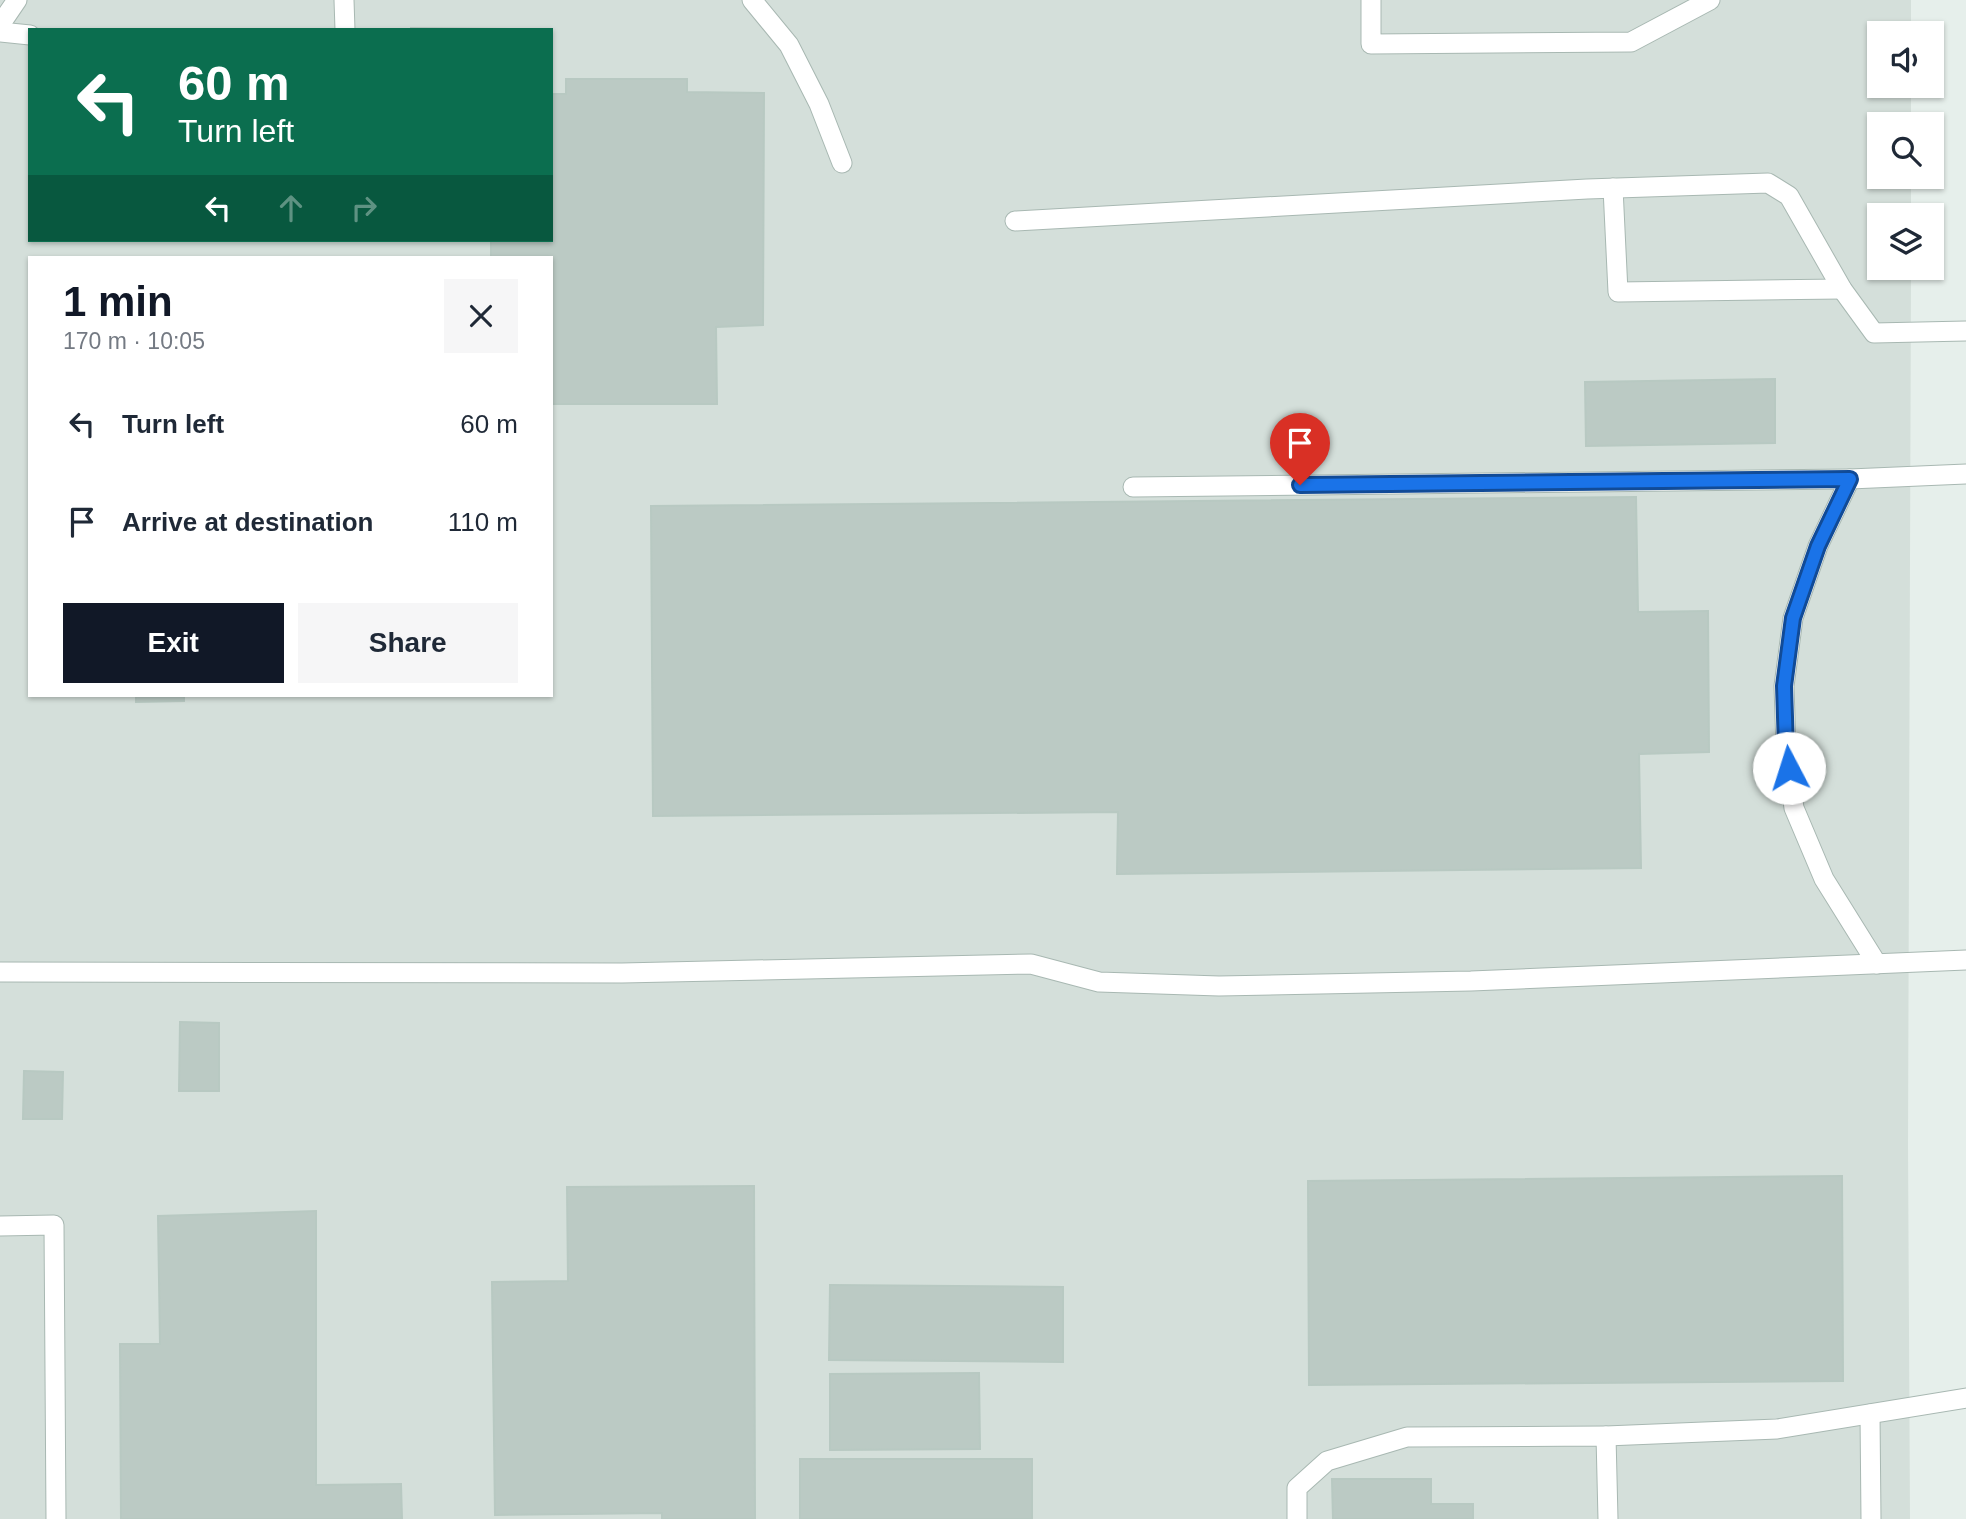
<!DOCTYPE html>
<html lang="en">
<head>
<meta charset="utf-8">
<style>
	body { margin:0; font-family:Arial,sans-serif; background:#f6f6f7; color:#1f2937; height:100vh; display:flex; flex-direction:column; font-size:26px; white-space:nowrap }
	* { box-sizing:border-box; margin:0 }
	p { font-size:23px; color:#747a83 }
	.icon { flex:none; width:38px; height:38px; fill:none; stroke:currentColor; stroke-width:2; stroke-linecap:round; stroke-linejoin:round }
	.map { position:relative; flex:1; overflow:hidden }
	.sheet { position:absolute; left:28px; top:256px; width:525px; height:441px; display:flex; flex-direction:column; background:#fff; border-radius:0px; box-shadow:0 2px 5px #0004 }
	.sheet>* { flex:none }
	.guide { position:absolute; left:28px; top:28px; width:525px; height:214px; border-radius:0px; box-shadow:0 2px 5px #0004; background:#0b6e4f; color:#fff; overflow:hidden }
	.buttons { position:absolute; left:1867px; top:21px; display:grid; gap:14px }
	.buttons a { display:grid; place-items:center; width:77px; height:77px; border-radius:0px; background:#fff; box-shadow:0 2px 5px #0004; font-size:35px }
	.pin { position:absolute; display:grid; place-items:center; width:60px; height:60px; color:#fff; margin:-72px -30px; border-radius:50% 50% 50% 0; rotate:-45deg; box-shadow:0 0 7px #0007 }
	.pin .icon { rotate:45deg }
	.me { position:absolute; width:77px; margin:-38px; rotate:355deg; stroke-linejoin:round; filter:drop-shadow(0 0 5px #0008) }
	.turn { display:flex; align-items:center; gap:24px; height:147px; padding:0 35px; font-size:32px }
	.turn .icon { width:91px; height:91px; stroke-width:2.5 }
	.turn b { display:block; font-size:49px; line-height:60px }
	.lanes { display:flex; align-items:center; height:66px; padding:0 35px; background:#0003; justify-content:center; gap:35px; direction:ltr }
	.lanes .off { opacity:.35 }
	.round { display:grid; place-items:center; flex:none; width:74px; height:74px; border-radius:0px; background:#f6f6f7 }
	.overview { display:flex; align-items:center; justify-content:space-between; height:119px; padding:0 35px }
	h1 { font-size:42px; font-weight:700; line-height:52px; color:#111827 }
	.action { display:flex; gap:14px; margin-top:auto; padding:14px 35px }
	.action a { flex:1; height:80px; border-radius:0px; background:#111827; color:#fff; font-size:28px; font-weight:700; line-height:80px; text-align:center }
	.action a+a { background:#f6f6f7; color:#1f2937 }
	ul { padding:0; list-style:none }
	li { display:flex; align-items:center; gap:21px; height:98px; padding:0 35px }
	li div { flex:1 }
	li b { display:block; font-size:26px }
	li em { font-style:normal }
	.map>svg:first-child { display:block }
	.built { fill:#d4dfda; fill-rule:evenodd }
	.building { fill:#bbcac4; stroke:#b8c9c2; stroke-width:2 }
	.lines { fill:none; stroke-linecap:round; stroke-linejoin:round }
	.lane-casing { stroke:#a8b8b2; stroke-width:21 }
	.lane { stroke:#fff; stroke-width:19 }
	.route-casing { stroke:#114b97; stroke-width:18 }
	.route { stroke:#1a73e8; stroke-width:12 }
</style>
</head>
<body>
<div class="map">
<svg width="1966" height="1519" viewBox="0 0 1966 1519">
	<rect width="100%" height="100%" fill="#e6efeb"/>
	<!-- built -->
	<path class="built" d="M 0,0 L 1911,0 L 1911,33 L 1880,33 L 1880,86 L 1911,86 L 1911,124 L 1880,124 L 1880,177 L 1911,177 L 1911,215 L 1880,215 L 1880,268 L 1911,268 L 1908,1145 L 1910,1519 L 0,1519 ZM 30,30 L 551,30 L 551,240 L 30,240 ZM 30,257 L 551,257 L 551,695 L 30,695 Z"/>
	<!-- building -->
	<g class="building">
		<path d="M 411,28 L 521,29 L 521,30 L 411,30 Z"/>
		<path d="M 566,79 L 687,79 L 687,92 L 764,93 L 763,325 L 716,327 L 717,404 L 551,404 L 551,257 L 491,257 L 491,240 L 551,240 L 551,94 L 566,94 Z"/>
		<path d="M 1775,379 L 1775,443 L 1586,446 L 1585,382 Z"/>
		<path d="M 1636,497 L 1638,612 L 1708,611 L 1709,752 L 1639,754 L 1641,868 L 1117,874 L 1118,812 L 653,816 L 651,506 Z"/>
		<path d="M 136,695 L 184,695 L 184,701 L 136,702 Z"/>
		<path d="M 180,1022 L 219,1023 L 219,1091 L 179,1091 Z"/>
		<path d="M 24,1071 L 63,1072 L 62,1119 L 23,1119 Z"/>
		<path d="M 1842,1176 L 1843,1381 L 1309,1385 L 1308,1181 Z"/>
		<path d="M 754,1186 L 755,1519 L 662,1519 L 662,1513 L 495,1515 L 492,1282 L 568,1281 L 567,1187 Z"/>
		<path d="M 316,1211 L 316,1485 L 401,1484 L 402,1519 L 121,1519 L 120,1344 L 160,1344 L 158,1216 Z"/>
		<path d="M 830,1285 L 1063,1287 L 1063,1362 L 829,1360 Z"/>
		<path d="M 979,1373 L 980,1449 L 830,1450 L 830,1374 Z"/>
		<rect x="800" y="1459" width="232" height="60"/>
		<path d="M 1332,1479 L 1431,1479 L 1431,1504 L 1473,1504 L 1473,1519 L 1333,1519 Z"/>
	</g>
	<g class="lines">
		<defs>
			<g id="lane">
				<path d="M 344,0 L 345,30"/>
				<path d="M 752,0 L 789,45 L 819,104 L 842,163"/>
				<path d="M 1371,0 L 1371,44 L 1631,42 L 1710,0"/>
				<path d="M 0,25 L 17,0"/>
				<path d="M 0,32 L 30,35"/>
				<path d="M 1613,188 L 1618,292 L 1842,289"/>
				<path d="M 1015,221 L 1587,189 L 1768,183 L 1789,196 L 1842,289 L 1874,333 L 1966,331"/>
				<path d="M 1133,487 L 1850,479"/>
				<path d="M 1877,964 L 1824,879 L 1794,808 L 1786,748 L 1784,686 L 1793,618 L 1818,546 L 1850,479 L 1966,474"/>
				<path d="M 0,972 L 622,973 L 1031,964 L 1099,982 L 1219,986 L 1471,981 L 1966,960"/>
				<path d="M 0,1226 L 54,1225 L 56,1519"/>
				<path d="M 1870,1414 L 1871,1519"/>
				<path d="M 1606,1436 L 1777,1429 L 1966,1398"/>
				<path d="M 1297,1519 L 1297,1488 L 1327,1461 L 1407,1437 L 1606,1436 L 1608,1519"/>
			</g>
		</defs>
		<!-- lane casing -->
		<use href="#lane" class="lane-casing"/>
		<!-- lane -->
		<use href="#lane" class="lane"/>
	</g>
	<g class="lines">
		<defs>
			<path id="route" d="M 1300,485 L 1850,479 L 1818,546 L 1793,618 L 1784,686 L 1786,748 L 1789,768"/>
		</defs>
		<!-- route casing -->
		<use href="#route" class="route-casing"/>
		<!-- route -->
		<use href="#route" class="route"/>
	</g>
</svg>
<div class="buttons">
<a><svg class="icon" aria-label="sound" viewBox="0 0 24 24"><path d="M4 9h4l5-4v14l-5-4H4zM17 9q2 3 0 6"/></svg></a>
<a><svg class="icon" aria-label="search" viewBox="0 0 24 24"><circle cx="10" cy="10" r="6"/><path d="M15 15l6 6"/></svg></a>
<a><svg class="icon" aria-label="layers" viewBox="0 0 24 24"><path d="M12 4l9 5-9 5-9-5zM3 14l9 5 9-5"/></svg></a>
</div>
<div class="pin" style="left:1300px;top:485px;background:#d93025"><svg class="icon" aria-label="arrive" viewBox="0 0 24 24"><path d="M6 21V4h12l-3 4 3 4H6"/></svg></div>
<svg class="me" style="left:1789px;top:768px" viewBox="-20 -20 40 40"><circle r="19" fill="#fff"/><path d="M0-13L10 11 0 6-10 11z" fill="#1a73e8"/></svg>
<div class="guide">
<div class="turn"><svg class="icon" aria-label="left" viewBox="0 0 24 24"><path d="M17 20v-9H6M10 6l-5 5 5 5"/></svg><div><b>60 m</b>Turn left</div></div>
<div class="lanes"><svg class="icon" aria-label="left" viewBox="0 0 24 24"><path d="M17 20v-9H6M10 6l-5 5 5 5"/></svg><svg class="icon off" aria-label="ahead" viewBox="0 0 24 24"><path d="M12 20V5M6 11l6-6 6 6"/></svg><svg class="icon off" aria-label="right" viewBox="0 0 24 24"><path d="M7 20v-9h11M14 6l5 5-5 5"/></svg></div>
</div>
<section class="sheet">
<div class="overview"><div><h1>1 min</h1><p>170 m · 10:05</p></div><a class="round"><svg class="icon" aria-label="close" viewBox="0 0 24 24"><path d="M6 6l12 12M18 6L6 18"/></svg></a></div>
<ul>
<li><svg class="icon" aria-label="left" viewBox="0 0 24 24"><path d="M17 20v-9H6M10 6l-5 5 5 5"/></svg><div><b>Turn left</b></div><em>60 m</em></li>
<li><svg class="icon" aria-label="arrive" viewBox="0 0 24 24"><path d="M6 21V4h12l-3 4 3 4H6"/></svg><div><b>Arrive at destination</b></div><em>110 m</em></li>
</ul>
<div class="action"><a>Exit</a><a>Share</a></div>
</section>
</div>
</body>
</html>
